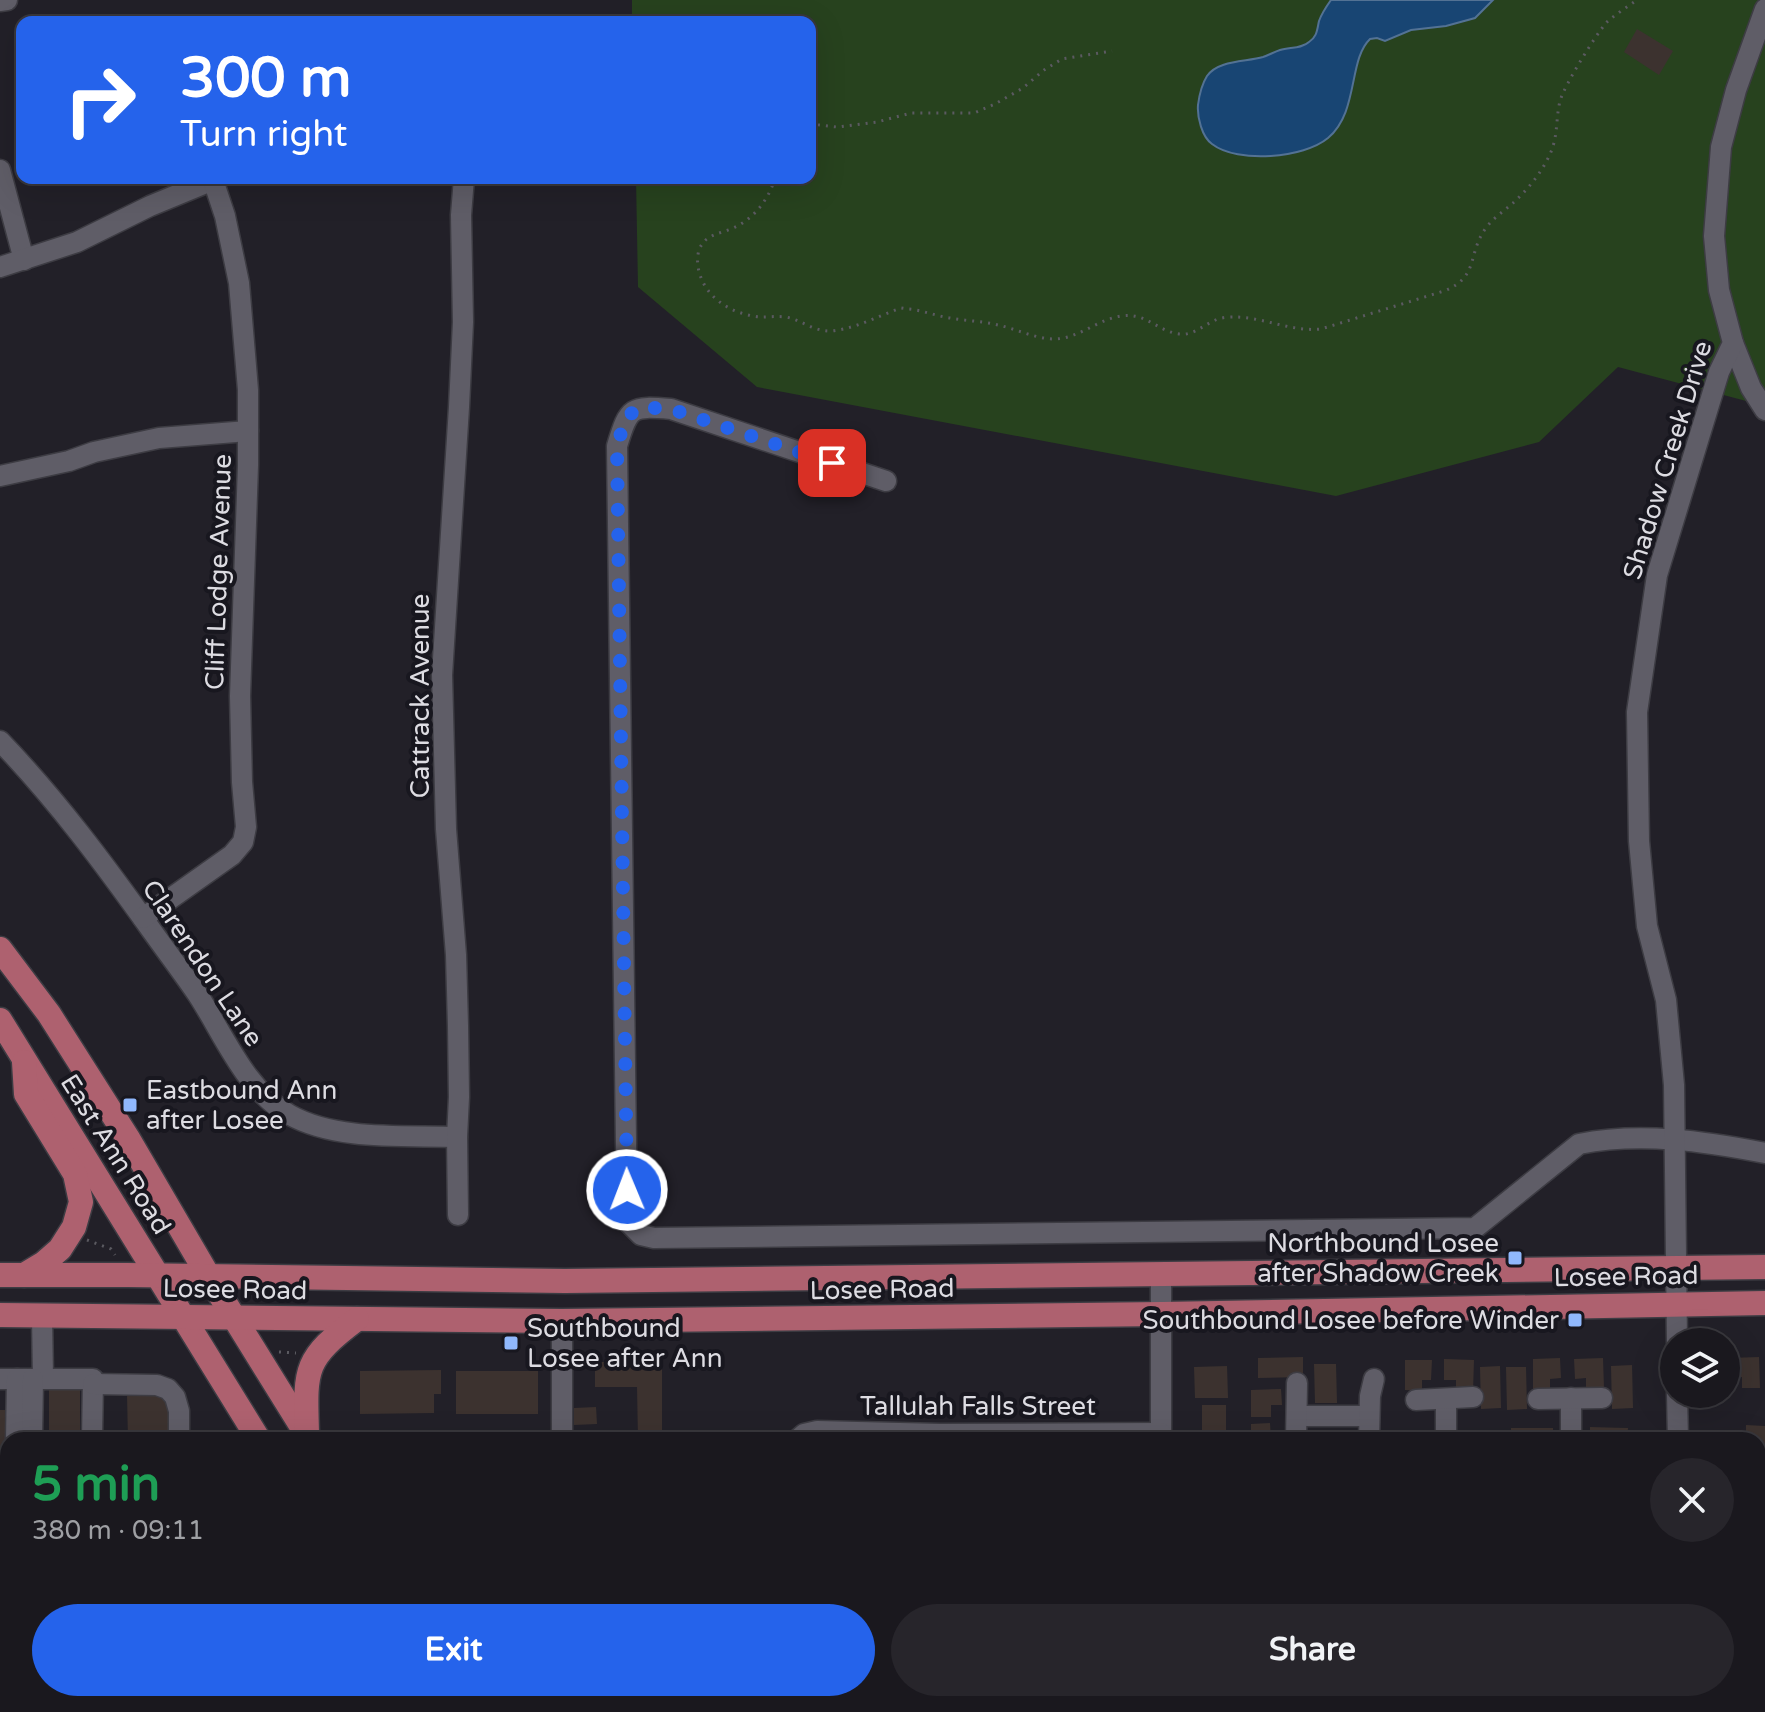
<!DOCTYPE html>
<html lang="en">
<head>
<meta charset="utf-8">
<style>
	body { margin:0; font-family:"Varela Round",sans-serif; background:#27252b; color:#f1f3f6; height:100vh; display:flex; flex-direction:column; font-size:30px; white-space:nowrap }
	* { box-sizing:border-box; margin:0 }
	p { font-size:26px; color:#9fa0a4 }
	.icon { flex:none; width:44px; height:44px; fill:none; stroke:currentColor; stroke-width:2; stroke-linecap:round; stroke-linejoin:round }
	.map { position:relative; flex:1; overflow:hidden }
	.drawer { position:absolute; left:0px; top:1432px; width:1766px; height:280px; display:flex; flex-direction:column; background:#1a181e; border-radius:24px 24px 0 0; box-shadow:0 8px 32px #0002,0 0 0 2px #38373c }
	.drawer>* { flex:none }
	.guide { position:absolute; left:16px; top:16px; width:800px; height:168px; border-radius:16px; box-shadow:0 8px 32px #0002,0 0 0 2px #38373c; background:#2563eb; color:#fff; overflow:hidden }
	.tools { position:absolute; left:1660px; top:1328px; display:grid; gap:16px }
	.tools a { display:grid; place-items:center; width:80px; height:80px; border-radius:50%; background:#1a181e; box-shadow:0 8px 32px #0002,0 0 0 2px #38373c; font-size:40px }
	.pin { position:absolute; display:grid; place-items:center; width:68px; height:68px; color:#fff; margin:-34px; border-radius:16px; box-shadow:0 4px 12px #0006 }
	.me { position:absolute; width:88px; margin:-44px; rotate:359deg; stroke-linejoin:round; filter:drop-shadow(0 0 6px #0008) }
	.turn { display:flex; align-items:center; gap:28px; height:168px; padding:0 32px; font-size:36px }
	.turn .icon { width:104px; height:104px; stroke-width:2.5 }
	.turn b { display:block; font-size:56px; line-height:68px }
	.round { display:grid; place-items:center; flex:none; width:84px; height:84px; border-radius:42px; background:#27252b }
	.summary { display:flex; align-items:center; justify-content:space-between; height:136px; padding:0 32px }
	h1 { font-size:48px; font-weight:700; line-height:60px; color:#1e9e55 }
	.button { display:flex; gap:16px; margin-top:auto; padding:16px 32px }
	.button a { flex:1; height:92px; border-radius:48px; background:#2563eb; color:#fff; font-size:32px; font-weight:700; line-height:92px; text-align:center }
	.button a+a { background:#27252b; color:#f1f3f6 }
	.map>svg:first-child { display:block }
	.green { fill:#27421e }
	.water { fill:#184573; stroke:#537294; stroke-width:2 }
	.building { fill:#3c322f }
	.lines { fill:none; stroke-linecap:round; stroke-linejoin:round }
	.minor-casing { stroke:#3d3c43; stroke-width:23 }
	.major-casing { stroke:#3d3c43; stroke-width:27 }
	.path { stroke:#5b5a61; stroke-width:3; stroke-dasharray:2 6; stroke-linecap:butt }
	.minor { stroke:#5f5d67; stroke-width:20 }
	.major { stroke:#ae616f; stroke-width:24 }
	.route { stroke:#2563eb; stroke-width:14; stroke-dasharray:0 25.2 }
	.poi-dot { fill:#90b8fd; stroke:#18171f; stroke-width:3 }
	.labels { text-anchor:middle; stroke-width:8; stroke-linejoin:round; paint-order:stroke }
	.street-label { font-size:26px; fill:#dddce2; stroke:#18171f }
	.poi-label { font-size:26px; fill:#dddce2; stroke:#18171f; text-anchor:start }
</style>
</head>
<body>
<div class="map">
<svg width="1765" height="1712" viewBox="0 0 1765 1712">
	<rect width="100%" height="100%" fill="#222028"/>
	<!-- green -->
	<path class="green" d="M 632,0 L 1765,0 L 1765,406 L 1618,367 L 1539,442 L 1336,496 L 757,387 L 638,287 L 636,178 L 810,178 L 810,22 L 632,22 Z"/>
	<!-- water -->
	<path class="water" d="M 1331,0 L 1493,0 L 1475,18 L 1446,26 L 1411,30 L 1385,41 L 1377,38 L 1370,39 C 1348,60 1359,112 1328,138 C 1304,158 1238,164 1212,144 C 1202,137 1197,117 1198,105 C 1199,97 1202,84 1207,76 C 1218,60 1246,62 1263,57 C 1269,55 1274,52 1280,50 C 1290,47 1301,49 1309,42 C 1317,37 1317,30 1319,21 C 1322,13 1326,7 1331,0 Z"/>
	<!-- building -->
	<g class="building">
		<path d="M 1637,29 L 1673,51 L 1659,75 L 1624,52 Z"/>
		<path d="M 1303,1357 L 1303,1377 L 1258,1378 L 1258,1358 Z"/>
		<path d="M 1759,1357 L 1760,1388 L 1742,1388 L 1742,1377 L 1731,1377 L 1730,1358 Z"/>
		<path d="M 1560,1358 L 1561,1378 L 1550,1379 L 1550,1389 L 1533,1390 L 1533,1359 Z"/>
		<path d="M 1603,1358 L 1604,1388 L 1586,1389 L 1586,1378 L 1575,1379 L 1574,1359 Z"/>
		<path d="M 1444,1359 L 1474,1360 L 1473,1392 L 1456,1391 L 1456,1380 L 1444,1380 Z"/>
		<path d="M 1405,1360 L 1432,1360 L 1431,1380 L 1422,1380 L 1422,1391 L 1405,1390 Z"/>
		<path d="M 595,1362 L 662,1362 L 662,1440 L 638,1440 L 637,1387 L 595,1387 Z"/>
		<path d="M 1314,1364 L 1336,1364 L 1337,1403 L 1315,1403 Z"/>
		<path d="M 1632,1365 L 1633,1408 L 1612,1409 L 1611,1366 Z"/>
		<path d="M 1227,1366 L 1228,1398 L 1195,1398 L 1194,1367 Z"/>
		<path d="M 1500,1366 L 1501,1408 L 1481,1409 L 1480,1367 Z"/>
		<path d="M 1506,1367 L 1526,1367 L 1527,1409 L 1507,1410 Z"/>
		<path d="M 441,1370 L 441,1394 L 434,1394 L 434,1413 L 360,1414 L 360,1371 Z"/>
		<rect x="456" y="1371" width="82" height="43"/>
		<rect x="49" y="1389" width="31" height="51"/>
		<path d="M 1281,1389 L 1282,1405 L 1271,1405 L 1271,1417 L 1251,1417 L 1251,1390 Z"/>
		<path d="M 168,1393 L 169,1440 L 128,1440 L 127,1394 Z"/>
		<rect x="1202" y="1405" width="24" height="35"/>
		<path d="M 596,1407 L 597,1424 L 574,1425 L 574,1408 Z"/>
		<path d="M 0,1410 L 12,1410 L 8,1432 L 8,1456 L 0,1456 Z"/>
		<path d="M 1270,1423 L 1271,1440 L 1251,1440 L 1251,1424 Z"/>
		<path d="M 1746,1425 L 1765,1426 L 1765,1447 L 1758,1447 L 1758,1440 L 1746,1440 Z"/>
		<path d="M 1590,1427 L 1628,1428 L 1627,1440 L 1590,1440 Z"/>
		<rect x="1511" y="1428" width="42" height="12"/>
		<rect x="0" y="1519" width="8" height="32"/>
		<rect x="1758" y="1528" width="7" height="29"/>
		<rect x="1072" y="1704" width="29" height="8"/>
	</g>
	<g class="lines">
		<defs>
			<g id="minor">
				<path d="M 0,1 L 7,0"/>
				<path d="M 0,170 L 24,260"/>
				<path d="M 0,267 L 77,242 L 150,206 L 218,178"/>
				<path d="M 1733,343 L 1751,388 L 1765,410"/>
				<path d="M 0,476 L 69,461 L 94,452 L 159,438 L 248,431"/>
				<path d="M 886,481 L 671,409 C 631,406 629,406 617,446 L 627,1221 L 641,1235 L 654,1238 L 1475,1228 L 1579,1144 C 1640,1132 1704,1141 1765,1153"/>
				<path d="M 0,741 C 56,799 105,865 152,931 C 167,952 183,973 198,995 C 224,1035 246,1091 290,1115 C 337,1141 404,1135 457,1137"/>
				<path d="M 143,918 L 232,855 L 243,842 L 246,827 L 242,782 L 240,696 L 248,465 L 248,390 L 239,283 L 225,216 L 213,180"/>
				<path d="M 458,1215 L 457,1137 L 459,1097 L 458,1026 L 456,955 L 446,829 L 442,675 L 459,407 L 463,322 L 461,215 L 464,178"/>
				<path d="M 1161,1275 L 1161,1440"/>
				<path d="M 42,1315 L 43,1379"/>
				<path d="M 1677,1342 L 1674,1085 L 1666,1000 L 1647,926 L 1639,841 L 1637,712 L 1657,575 L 1719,372 L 1733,343 L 1719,290 L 1714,236 L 1721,147 L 1736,90 L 1765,9"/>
				<path d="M 0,1379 L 93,1379 L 92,1440"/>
				<path d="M 93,1384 L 157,1385 L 168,1389 L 175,1397 L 179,1411 L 179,1440"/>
				<path d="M 1677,1394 L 1678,1440"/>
				<path d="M 1571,1398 L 1571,1440"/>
				<path d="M 1446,1399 L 1446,1440"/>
				<path d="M 1538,1399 L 1602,1398"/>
				<path d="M 1416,1400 L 1473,1397"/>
				<path d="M 1297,1416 L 1369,1416"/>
				<path d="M 16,1440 L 17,1379"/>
				<path d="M 32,1440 L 33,1379"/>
				<path d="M 562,1440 L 562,1321"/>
				<path d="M 797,1440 L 804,1434 L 817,1431 L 940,1434 L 1161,1433"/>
				<path d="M 1296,1440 L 1297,1383"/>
				<path d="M 1369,1440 L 1370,1396 L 1374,1379"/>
				<path d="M 0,1461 L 8,1460"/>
				<path d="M 1758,1472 L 1765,1472"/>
				<path d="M 1758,1568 L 1765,1567"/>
				<path d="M 0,1574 L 8,1574"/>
				<path d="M 1758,1638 L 1765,1638"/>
				<path d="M 0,1694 L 8,1694"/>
				<path d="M 1485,1704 L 1488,1712 L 1498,1712"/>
				<path d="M 461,1711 L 476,1704"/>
				<path d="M 1584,1711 L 1648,1711"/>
				<path d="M 1710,1711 L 1765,1710"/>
			</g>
			<g id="major">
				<path d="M 0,949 L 49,1014 L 129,1140 L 209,1277 L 310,1440"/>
				<path d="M 0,1020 L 259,1440"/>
				<path d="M 24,1062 L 26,1094 L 75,1174 L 81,1202 L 74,1227 L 60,1249 L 44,1263 L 24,1275"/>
				<path d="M 0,1275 L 128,1275 L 565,1281 L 1765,1267"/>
				<path d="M 0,1315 L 562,1321 L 1162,1314 L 1765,1303"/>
				<path d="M 307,1432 C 305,1368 304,1359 357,1319"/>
				<path d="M 413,1704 L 417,1712"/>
				<path d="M 443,1704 L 448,1712"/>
			</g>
		</defs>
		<!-- minor casing -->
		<use href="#minor" class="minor-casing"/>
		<!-- major casing -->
		<use href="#major" class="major-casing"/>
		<!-- path -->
		<g class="path">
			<path d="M 810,124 L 837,127 L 877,122 L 911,113 L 974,113 L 995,104 L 1023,88 L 1044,70 L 1062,59 L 1112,51"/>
			<path d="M 775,178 C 769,199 754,219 733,228 C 720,234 705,234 699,250 C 696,260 698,271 702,280 C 712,303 737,315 761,317 C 769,317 777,316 786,317 C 802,320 814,332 832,331 C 857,328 878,316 901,308 L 908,309 C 922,310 936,316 950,318 C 966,321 983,321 998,325 C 1016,329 1034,338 1052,339 C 1077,340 1096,320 1121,316 C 1146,312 1157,331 1179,334 C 1194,336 1204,324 1218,319 C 1224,317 1231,317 1236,317 C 1266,318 1292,332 1321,329 L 1444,291 C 1480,277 1467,253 1486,228 C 1493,218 1504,211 1513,203 C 1526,191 1539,176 1547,160 C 1559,139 1555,122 1560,101 C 1564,86 1596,34 1607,22 C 1616,14 1627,7 1637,0"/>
			<path d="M 87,1240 L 111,1249 L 115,1255"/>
			<path d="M 279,1352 L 296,1353"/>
			<path d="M 1004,1712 L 1004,1704"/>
			<path d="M 1062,1712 L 1062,1704"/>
			<path d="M 1150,1712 L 1150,1704"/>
			<path d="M 1255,1712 L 1272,1704"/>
		</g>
		<!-- minor -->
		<use href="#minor" class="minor"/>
		<!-- major -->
		<use href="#major" class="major"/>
	</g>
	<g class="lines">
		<!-- route -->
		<path class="route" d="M 627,1190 L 617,446 L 626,417 L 641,407 L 671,409 L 832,463"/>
	</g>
	<!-- markers -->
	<g class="poi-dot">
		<rect x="122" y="1097" width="16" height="16" rx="4"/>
		<rect x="1507" y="1250" width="16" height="16" rx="4"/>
		<rect x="1567" y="1312" width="16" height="16" rx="4"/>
		<rect x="503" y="1335" width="16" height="16" rx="4"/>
	</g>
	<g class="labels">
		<!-- street labels -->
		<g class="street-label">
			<text transform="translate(1667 460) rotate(-73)" y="9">Shadow Creek Drive</text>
			<text transform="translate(218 572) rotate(-88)" y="9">Cliff Lodge Avenue</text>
			<text transform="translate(420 696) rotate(-90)" y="9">Cattrack Avenue</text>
			<text transform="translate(203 963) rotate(56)" y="9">Clarendon Lane</text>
			<text transform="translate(116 1154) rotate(58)" y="9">East Ann Road</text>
			<text transform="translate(1626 1276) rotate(-1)" y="9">Losee Road</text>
			<text transform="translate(235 1289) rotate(1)" y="9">Losee Road</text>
			<text transform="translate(882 1289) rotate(-1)" y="9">Losee Road</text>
			<text x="978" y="1415">Tallulah Falls Street</text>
		</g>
		<!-- poi labels -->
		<g class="poi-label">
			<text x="146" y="1099">Eastbound Ann<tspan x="146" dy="30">after Losee</tspan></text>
			<text x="1499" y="1252" text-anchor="end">Northbound Losee<tspan x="1499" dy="30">after Shadow Creek</tspan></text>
			<text x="1559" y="1329" text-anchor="end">Southbound Losee before Winder</text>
			<text x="527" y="1337">Southbound<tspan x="527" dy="30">Losee after Ann</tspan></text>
		</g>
	</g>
</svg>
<div class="tools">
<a><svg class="icon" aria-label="layers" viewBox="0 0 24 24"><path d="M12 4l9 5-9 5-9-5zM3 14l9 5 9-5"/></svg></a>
</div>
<div class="pin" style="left:832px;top:463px;background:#d93025"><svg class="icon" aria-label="arrive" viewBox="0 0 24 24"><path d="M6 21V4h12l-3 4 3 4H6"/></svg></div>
<svg class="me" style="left:627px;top:1190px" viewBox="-20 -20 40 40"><circle r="17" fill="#2563eb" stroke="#fff" stroke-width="3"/><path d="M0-11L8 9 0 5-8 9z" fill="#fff"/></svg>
<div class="guide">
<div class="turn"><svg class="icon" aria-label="right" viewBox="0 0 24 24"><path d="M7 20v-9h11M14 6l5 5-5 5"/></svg><div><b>300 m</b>Turn right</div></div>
</div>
<section class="drawer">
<div class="summary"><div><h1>5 min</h1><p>380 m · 09:11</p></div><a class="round"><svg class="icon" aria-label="close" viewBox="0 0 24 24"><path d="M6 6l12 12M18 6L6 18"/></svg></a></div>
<div class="button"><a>Exit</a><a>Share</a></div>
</section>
</div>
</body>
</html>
